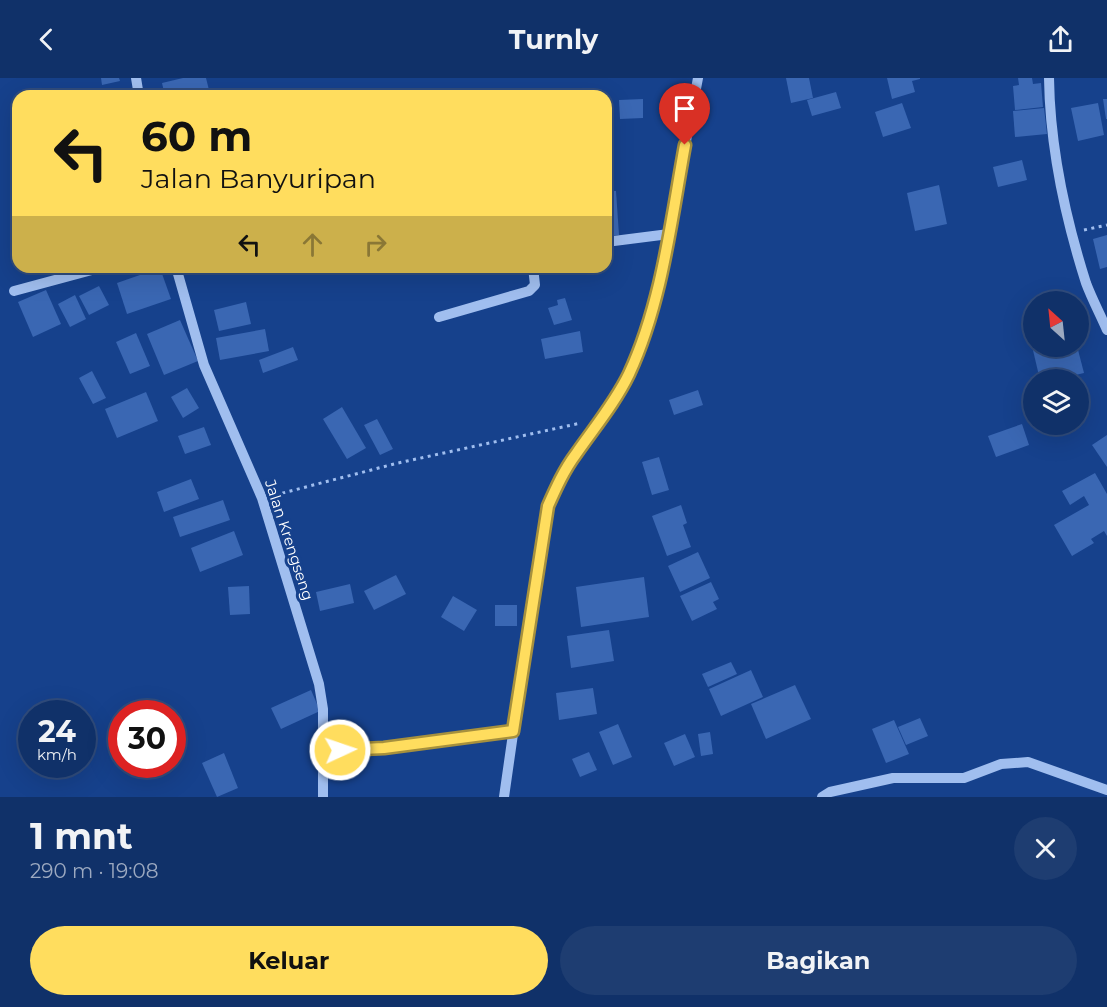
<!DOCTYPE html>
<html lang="id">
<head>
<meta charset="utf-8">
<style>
	body { margin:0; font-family:Montserrat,sans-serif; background:#1e3d71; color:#f1f3f6; height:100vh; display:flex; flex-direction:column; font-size:22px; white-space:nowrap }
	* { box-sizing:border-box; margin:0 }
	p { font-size:20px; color:#9ca9c0 }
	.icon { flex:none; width:33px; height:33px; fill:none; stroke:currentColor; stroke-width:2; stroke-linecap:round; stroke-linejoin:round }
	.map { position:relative; height:719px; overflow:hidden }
	.sheet { display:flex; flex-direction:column; background:#103169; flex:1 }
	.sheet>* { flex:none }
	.guide { position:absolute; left:12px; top:12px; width:600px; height:183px; border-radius:18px; box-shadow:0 6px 24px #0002,0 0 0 2px #304c7d; background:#ffdd5e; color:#111; overflow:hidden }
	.needle { width:39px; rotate:333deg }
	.controls { position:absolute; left:1023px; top:213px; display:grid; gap:12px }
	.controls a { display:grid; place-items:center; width:66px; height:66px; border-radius:50%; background:#103169; box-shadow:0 6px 24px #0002,0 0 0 2px #304c7d; font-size:30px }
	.speed { position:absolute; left:18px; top:622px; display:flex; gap:12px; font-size:30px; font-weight:700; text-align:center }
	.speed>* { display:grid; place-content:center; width:78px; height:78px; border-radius:50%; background:#103169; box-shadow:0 6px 24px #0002,0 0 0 2px #304c7d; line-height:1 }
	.speed small { font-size:15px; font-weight:400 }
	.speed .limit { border:9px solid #d22; background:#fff; color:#111 }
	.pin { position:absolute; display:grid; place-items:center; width:51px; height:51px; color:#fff; margin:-62px -26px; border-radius:50% 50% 50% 0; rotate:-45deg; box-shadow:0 0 6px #0007 }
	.pin .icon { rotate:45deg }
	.me { position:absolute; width:66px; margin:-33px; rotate:87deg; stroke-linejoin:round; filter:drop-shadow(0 0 4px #0008) }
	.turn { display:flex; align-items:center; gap:21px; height:126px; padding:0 30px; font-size:27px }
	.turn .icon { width:78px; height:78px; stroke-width:2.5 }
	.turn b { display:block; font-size:42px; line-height:51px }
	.lanes { display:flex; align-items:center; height:57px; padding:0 30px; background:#0003; justify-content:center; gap:30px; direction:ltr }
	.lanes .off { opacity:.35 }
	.round { display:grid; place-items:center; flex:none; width:63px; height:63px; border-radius:32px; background:#1e3d71 }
	.summary { display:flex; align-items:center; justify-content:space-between; height:102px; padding:0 30px }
	h1 { font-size:36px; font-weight:700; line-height:45px }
	.primary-button { display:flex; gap:12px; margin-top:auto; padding:12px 30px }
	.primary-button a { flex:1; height:69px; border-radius:36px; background:#ffdd5e; color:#111; font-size:24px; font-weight:700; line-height:69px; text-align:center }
	.primary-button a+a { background:#1e3d71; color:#f1f3f6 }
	header { display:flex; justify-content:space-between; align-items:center; height:78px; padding:0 30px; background:#103169; font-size:27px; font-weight:700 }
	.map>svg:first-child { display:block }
	.building { fill:#3a67b3 }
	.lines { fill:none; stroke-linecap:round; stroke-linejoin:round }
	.path { stroke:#a0beef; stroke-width:3; stroke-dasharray:3 4.5; stroke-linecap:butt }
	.minor { stroke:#a0beef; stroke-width:10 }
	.route-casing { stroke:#a6903d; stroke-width:15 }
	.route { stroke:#ffdd5e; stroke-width:10 }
	.labels { text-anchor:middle; stroke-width:6; stroke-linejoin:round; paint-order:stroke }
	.street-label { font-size:15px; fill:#fff; stroke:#16418c }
</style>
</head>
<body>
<header><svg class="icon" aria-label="back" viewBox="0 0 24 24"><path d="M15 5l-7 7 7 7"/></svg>Turnly<svg class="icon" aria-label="share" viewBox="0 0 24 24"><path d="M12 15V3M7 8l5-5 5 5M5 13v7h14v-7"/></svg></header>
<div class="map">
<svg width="1107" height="719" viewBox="0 0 1107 719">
	<rect width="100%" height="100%" fill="#16418c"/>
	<!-- building -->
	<g class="building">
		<path d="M 101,0 L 119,0 L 120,3 L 102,7 Z"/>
		<path d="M 183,0 L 206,0 L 210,16 L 200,18 L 165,18 L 162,5 Z"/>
		<path d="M 786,0 L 809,0 L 813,20 L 791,25 Z"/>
		<path d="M 887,0 L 920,0 L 920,1 L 912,3 L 915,14 L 892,21 Z"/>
		<path d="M 1018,0 L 1032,0 L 1033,6 L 1041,5 L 1043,29 L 1015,32 L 1013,8 L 1019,7 Z"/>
		<path d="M 836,14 L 841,30 L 812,38 L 807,22 Z"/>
		<path d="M 643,21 L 643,40 L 620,41 L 619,22 Z"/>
		<path d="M 1103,21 L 1107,21 L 1107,41 L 1106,41 Z"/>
		<path d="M 902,25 L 911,50 L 883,59 L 875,34 Z"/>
		<path d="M 1098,25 L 1104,57 L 1078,63 L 1071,30 Z"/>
		<path d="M 1044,30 L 1047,56 L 1015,59 L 1013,33 Z"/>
		<path d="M 1022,82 L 1027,102 L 998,109 L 993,89 Z"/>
		<path d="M 939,107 L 947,146 L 915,153 L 907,115 Z"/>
		<path d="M 606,113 L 616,113 L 619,157 L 606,158 Z"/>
		<path d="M 1107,157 L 1107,189 L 1100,191 L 1093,161 Z"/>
		<path d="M 214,189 L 235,189 L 235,190 L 216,195 Z"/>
		<path d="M 160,190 L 171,221 L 127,236 L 117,205 Z"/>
		<path d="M 99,208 L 109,227 L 89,237 L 79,218 Z"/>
		<path d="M 46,212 L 61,246 L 33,259 L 18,224 Z"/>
		<path d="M 75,217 L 86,241 L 70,249 L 58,226 Z"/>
		<path d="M 565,220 L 572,242 L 554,247 L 548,230 L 558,227 L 557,222 Z"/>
		<path d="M 246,224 L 251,246 L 219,253 L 214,232 Z"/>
		<path d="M 1034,237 L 1034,267 L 1031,268 L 1024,239 Z"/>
		<path d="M 180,242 L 198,283 L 164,297 L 147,256 Z"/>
		<path d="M 265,251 L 269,273 L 220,282 L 216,260 Z"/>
		<path d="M 580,253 L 583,274 L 545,281 L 541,261 Z"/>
		<path d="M 136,255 L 150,288 L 130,296 L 116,264 Z"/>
		<path d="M 1032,268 L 1077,268 L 1084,295 L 1054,302 L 1040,302 Z"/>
		<path d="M 293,269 L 298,282 L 263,295 L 259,282 Z"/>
		<path d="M 92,293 L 106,320 L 93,326 L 79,300 Z"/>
		<path d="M 187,310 L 199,330 L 183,340 L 171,319 Z"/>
		<path d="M 698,312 L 703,327 L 674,337 L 669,322 Z"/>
		<path d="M 146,314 L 158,343 L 117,360 L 105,331 Z"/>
		<path d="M 342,329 L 366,370 L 347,381 L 323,341 Z"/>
		<path d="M 377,341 L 393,371 L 380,377 L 364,347 Z"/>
		<path d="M 1022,346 L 1029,367 L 996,379 L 988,358 Z"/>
		<path d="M 204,349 L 211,367 L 185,376 L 178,358 Z"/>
		<path d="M 1107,357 L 1107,389 L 1092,367 Z"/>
		<path d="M 659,379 L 669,412 L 652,417 L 642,384 Z"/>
		<path d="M 1095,395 L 1107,416 L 1107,458 L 1104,453 L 1091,461 L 1094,465 L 1072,478 L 1054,447 L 1089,427 L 1084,418 L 1070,427 L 1062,413 Z"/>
		<path d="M 191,401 L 199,421 L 164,434 L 157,414 Z"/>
		<path d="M 223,422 L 230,442 L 180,459 L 173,439 Z"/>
		<path d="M 681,427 L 687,445 L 683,447 L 691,469 L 667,478 L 652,438 Z"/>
		<path d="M 234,453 L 243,477 L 200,494 L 191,470 Z"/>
		<path d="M 698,474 L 710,500 L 680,514 L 668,488 Z"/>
		<path d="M 396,497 L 406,516 L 374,532 L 364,513 Z"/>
		<path d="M 644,499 L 649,539 L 581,549 L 576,509 Z"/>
		<path d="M 711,504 L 719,521 L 713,524 L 717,531 L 692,543 L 680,518 Z"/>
		<path d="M 350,506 L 354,525 L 320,533 L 316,514 Z"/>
		<path d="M 249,508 L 250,536 L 230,537 L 228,509 Z"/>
		<path d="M 453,518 L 477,532 L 464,553 L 441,539 Z"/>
		<rect x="495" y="527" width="22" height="21"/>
		<path d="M 609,552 L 614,583 L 571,590 L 567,558 Z"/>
		<path d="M 731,584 L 737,596 L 708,609 L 702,596 Z"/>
		<path d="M 751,592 L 763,619 L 721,638 L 709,611 Z"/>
		<path d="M 795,607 L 811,641 L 766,661 L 751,626 Z"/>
		<path d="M 593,610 L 597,636 L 559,642 L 556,615 Z"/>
		<path d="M 311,612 L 320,633 L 281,651 L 271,630 Z"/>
		<path d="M 920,640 L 928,658 L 906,667 L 898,649 Z"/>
		<path d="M 894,642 L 909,676 L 886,685 L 872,651 Z"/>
		<path d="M 618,646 L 632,679 L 613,687 L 599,654 Z"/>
		<path d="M 710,654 L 713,676 L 701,678 L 698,656 Z"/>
		<path d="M 685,656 L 695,679 L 674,688 L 664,665 Z"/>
		<path d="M 589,674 L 597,692 L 580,699 L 572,681 Z"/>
		<path d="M 224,675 L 238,710 L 217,719 L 202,685 Z"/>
	</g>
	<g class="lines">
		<!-- path -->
		<g class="path">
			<path d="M 1084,152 L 1107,147"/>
			<path d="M 275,417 L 398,385 L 581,345"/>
		</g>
		<!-- minor -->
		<g class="minor">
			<path d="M 136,0 L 139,18"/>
			<path d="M 1049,0 C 1050,70 1065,139 1086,205 C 1092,221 1100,236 1107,252"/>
			<path d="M 606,164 L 669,156"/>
			<path d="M 176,189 L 204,287 L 262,420 L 319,606 L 323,631 L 323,719"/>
			<path d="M 14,213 L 103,189"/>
			<path d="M 439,239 L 529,213 L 535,207 L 533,189"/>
			<path d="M 323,673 L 384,670 L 513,653"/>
			<path d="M 504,719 L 526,565 L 548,428 L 560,401 L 575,377 L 602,340 L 628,297 L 651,238 L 660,200 L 698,0"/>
			<path d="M 822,719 L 830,714 L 893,700 L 964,700 L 1001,686 L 1028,684 L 1107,712"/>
		</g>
	</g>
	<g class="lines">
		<defs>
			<path id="route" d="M 340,672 L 384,670 L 513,653 L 548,428 C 556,410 564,392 576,376 C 594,350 615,325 629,296 C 662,225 671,143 685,67"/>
		</defs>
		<!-- route casing -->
		<use href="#route" class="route-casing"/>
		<!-- route -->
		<use href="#route" class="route"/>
	</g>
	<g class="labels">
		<!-- street labels -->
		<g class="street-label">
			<text transform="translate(289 462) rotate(72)" y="5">Jalan Krengseng</text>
		</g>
	</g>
</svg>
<div class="controls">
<a><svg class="needle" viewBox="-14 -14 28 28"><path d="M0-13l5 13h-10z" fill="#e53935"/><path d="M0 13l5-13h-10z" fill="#9ca9c0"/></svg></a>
<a><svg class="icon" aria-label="layers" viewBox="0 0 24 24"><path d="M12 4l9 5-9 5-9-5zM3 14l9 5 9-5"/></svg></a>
</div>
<div class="speed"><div>24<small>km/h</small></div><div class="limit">30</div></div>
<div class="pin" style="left:685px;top:67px;background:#d93025"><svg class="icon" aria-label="arrive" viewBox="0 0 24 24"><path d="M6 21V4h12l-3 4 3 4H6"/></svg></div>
<svg class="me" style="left:340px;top:672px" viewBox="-20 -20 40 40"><circle r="17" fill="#ffdd5e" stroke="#fff" stroke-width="3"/><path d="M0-11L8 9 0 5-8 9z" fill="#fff"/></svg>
<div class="guide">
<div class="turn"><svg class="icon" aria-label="left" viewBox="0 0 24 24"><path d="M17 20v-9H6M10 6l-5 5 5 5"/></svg><div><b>60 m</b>Jalan Banyuripan</div></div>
<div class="lanes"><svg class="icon" aria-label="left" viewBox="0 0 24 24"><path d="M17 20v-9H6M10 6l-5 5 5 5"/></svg><svg class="icon off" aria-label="ahead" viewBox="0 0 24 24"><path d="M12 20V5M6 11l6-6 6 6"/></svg><svg class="icon off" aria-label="right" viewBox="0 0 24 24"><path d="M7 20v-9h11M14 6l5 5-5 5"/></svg></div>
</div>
</div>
<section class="sheet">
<div class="summary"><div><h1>1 mnt</h1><p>290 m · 19:08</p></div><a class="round"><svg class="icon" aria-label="close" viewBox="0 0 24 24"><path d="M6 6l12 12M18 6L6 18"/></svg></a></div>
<div class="primary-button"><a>Keluar</a><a>Bagikan</a></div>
</section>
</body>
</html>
